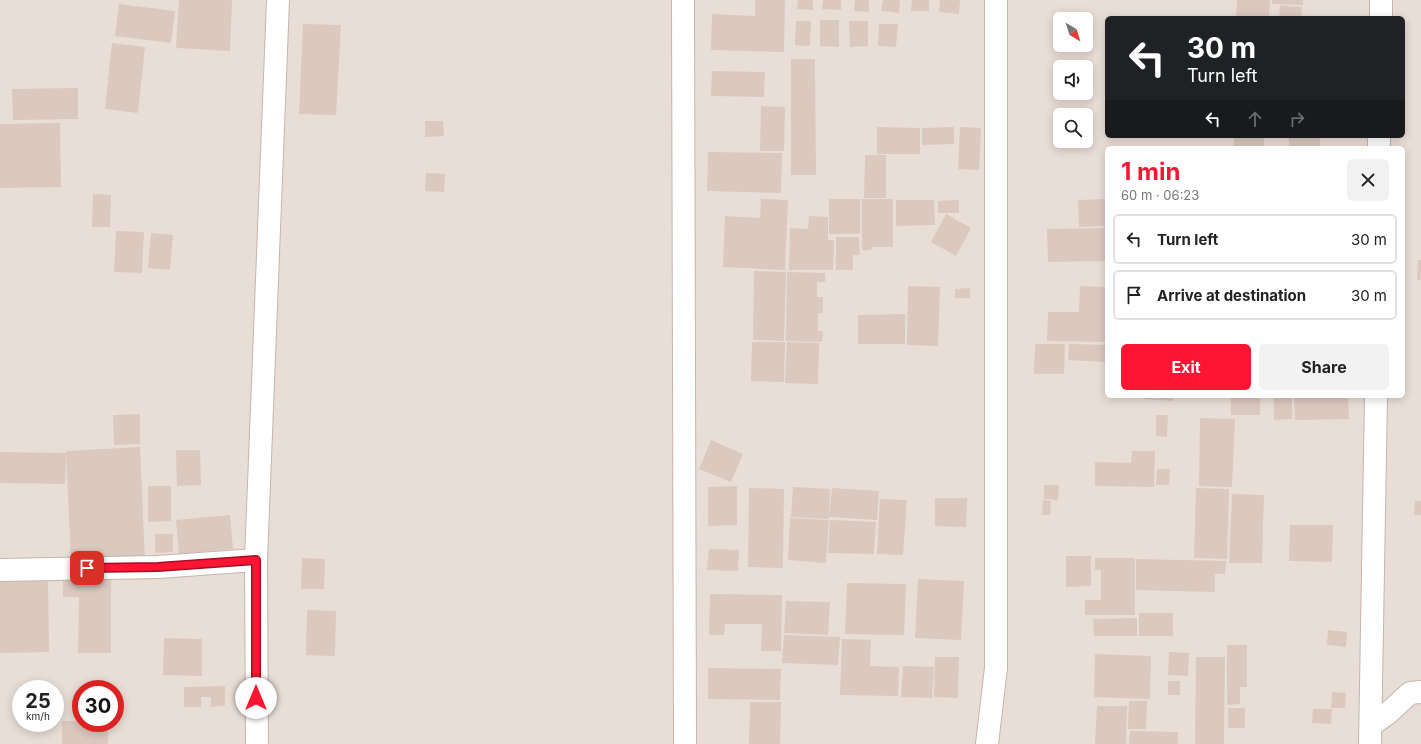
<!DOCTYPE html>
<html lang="en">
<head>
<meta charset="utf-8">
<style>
	body { margin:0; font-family:Inter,sans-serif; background:#f2f2f2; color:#222; height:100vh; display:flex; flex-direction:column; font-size:15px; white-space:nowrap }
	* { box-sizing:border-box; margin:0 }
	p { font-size:13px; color:#767676 }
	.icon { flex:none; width:22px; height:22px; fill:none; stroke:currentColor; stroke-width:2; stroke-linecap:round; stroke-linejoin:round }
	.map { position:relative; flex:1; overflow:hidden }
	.details { position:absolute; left:1105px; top:146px; width:300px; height:252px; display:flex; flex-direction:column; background:#fff; border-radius:6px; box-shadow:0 2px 10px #0003 }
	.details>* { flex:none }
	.top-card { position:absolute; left:1105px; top:16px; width:300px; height:122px; border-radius:6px; box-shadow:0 2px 10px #0003; background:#202124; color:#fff; overflow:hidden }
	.needle { width:26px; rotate:142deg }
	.fabs { position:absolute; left:1053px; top:12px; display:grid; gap:8px }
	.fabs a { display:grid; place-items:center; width:40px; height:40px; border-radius:6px; background:#fff; box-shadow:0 2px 10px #0003; font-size:20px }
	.speed { position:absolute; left:12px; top:680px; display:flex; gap:8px; font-size:20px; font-weight:700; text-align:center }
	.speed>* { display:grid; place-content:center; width:52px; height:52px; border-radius:50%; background:#fff; box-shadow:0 2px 10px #0003; line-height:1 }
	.speed small { font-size:10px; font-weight:400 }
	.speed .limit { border:6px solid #d22; background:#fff; color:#111 }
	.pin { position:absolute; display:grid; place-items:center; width:34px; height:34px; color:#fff; margin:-17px; border-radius:8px; box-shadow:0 2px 6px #0006 }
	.me { position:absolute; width:44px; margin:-22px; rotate:0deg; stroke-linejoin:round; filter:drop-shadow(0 0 3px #0008) }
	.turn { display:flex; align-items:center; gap:14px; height:84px; padding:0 16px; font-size:18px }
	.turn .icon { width:52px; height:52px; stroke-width:2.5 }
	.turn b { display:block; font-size:28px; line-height:34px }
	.lanes { display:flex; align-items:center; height:38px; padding:0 16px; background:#0003; justify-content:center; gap:20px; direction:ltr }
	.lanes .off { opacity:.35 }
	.round { display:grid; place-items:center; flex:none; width:42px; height:42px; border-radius:6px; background:#f2f2f2 }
	.headline { display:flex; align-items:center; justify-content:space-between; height:68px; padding:0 16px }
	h1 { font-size:24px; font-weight:700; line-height:30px; color:#ff1534 }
	.cta { display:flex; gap:8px; margin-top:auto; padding:8px 16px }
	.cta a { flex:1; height:46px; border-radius:6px; background:#ff1534; color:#fff; font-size:16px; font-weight:700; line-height:46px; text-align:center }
	.cta a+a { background:#f2f2f2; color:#222 }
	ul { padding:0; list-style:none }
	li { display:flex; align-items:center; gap:12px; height:50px; margin:0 8px 6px; padding:0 8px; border:2px solid #e0e0e0; border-radius:6px }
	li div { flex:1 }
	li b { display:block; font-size:15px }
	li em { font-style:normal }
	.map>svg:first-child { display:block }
	.residential { fill:#e9ded6; fill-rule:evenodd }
	.building { fill:#dbc8bf }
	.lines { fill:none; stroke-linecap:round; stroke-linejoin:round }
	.minor-casing { stroke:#c4b5ad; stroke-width:24 }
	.minor { stroke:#fff; stroke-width:22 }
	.route-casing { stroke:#a60e22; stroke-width:10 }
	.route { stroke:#ff1534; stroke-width:7 }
</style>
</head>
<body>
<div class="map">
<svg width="1421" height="744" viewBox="0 0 1421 744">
	<rect width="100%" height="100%" fill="#f5ede8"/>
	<!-- residential -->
	<path class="residential" d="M 0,0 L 1421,0 L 1421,744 L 0,744 ZM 1107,18 L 1403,18 L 1403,136 L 1107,136 ZM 1060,19 L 1086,19 L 1086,45 L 1060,45 ZM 1060,67 L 1086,67 L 1086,93 L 1060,93 ZM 1060,115 L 1086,115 L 1086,141 L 1060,141 ZM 1107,148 L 1403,148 L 1403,396 L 1107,396 ZM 21,689 L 55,689 L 55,723 L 21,723 ZM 81,689 L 115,689 L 115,723 L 81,723 Z"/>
	<!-- building -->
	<g class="building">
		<path d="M 179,0 L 232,0 L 230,51 L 176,48 Z"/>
		<path d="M 755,0 L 785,0 L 784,52 L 711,50 L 712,14 L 755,16 Z"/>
		<path d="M 798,0 L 813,0 L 813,10 L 797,9 Z"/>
		<path d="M 823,0 L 841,0 L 841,10 L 822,9 Z"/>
		<path d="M 855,0 L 869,0 L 869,12 L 854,11 Z"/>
		<path d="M 883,0 L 900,0 L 899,13 L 881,11 Z"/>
		<path d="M 912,0 L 929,0 L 929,11 L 911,11 Z"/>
		<path d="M 940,0 L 960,0 L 959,14 L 939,12 Z"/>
		<path d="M 1237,0 L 1270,0 L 1269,18 L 1236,18 Z"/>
		<path d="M 1272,0 L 1303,0 L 1303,5 L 1272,4 Z"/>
		<path d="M 119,4 L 175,11 L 171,43 L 115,36 Z"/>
		<path d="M 1280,5 L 1302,7 L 1301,18 L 1279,18 Z"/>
		<path d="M 820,20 L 839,20 L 839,47 L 820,46 Z"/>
		<path d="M 796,21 L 811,21 L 810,46 L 795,45 Z"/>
		<path d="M 849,21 L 868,21 L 868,46 L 850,47 Z"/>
		<path d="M 303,24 L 341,25 L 336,115 L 299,114 Z"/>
		<path d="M 879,24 L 898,24 L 896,47 L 878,46 Z"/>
		<path d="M 112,43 L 145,47 L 138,113 L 105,109 Z"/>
		<path d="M 791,59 L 815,59 L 816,175 L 791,175 Z"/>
		<path d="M 712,71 L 765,72 L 764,97 L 711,96 Z"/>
		<path d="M 78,88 L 78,119 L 13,120 L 12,89 Z"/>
		<path d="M 761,106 L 785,107 L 784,151 L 760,151 Z"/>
		<path d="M 425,121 L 443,121 L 444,136 L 425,137 Z"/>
		<path d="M 60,123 L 61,187 L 0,188 L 0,124 Z"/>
		<path d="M 877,127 L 920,128 L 920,154 L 877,154 Z"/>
		<path d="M 954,127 L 954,144 L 922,145 L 922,128 Z"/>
		<path d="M 960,127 L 981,128 L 979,170 L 958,169 Z"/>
		<rect x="1234" y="136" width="30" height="12"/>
		<path d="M 1320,137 L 1320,148 L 1289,148 L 1289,138 Z"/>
		<path d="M 708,152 L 782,153 L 781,193 L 707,191 Z"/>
		<path d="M 865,155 L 886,155 L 886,198 L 864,198 Z"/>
		<path d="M 426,173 L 445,174 L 444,192 L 425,191 Z"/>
		<path d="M 93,194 L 111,195 L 110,227 L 92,227 Z"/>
		<path d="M 761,199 L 788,200 L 785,270 L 723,267 L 725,216 L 760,218 Z"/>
		<rect x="829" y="199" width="31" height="35"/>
		<path d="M 862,199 L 893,199 L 893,247 L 872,247 L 871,250 L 862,250 Z"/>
		<path d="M 1107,199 L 1107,226 L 1079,227 L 1078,200 Z"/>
		<path d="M 896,200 L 934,200 L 935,225 L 896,226 Z"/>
		<path d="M 959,200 L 959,213 L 938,213 L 938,201 Z"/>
		<path d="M 946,214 L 971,228 L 956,256 L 931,242 Z"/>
		<path d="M 809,216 L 828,217 L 828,240 L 834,240 L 833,270 L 789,270 L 790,228 L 808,229 Z"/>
		<path d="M 1107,228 L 1107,261 L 1048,262 L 1047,229 Z"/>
		<path d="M 116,231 L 144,232 L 142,273 L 114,272 Z"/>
		<path d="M 151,233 L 173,235 L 170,270 L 148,268 Z"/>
		<path d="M 836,237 L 859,237 L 860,255 L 853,255 L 853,270 L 836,270 Z"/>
		<path d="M 1418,260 L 1421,260 L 1421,280 L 1417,280 Z"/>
		<path d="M 754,271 L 786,272 L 784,341 L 753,340 Z"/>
		<path d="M 787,272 L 825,273 L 825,282 L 817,282 L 817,297 L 823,297 L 823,313 L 818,313 L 818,331 L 823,331 L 822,342 L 786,341 Z"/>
		<path d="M 908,286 L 940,287 L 938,346 L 907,345 Z"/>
		<path d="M 1080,286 L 1107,287 L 1107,342 L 1047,341 L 1048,312 L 1079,312 Z"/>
		<path d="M 970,288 L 970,298 L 955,298 L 955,289 Z"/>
		<path d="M 905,314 L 905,344 L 858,344 L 858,315 Z"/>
		<path d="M 752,342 L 785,342 L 784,382 L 751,381 Z"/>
		<path d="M 787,342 L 819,343 L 818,384 L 785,383 Z"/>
		<path d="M 1035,344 L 1065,344 L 1064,374 L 1034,374 Z"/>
		<path d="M 1069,344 L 1107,345 L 1107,362 L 1068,360 Z"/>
		<path d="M 1145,396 L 1173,396 L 1173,401 L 1144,399 Z"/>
		<rect x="1231" y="396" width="29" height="19"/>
		<path d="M 1274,396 L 1292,396 L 1292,419 L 1274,420 Z"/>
		<path d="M 1294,396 L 1348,396 L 1349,419 L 1295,420 Z"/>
		<path d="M 140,414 L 140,444 L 114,445 L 113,415 Z"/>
		<path d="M 1156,415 L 1168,415 L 1167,437 L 1156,436 Z"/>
		<path d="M 1200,418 L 1235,419 L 1232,487 L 1199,486 Z"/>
		<path d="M 711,440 L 743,454 L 731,482 L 699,469 Z"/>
		<path d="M 140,447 L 145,559 L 71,562 L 66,451 Z"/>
		<path d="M 176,450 L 200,450 L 201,485 L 177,486 Z"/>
		<path d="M 1132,451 L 1155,451 L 1154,487 L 1095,486 L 1095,462 L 1131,463 Z"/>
		<path d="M 0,452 L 66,453 L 65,484 L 0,483 Z"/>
		<path d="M 1157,469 L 1170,469 L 1169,485 L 1156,485 Z"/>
		<path d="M 1044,485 L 1059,485 L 1058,500 L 1044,499 Z"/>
		<path d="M 148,486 L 171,486 L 171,521 L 148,522 Z"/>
		<path d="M 737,486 L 737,525 L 708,526 L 708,487 Z"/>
		<path d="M 793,487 L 830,489 L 829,519 L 791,517 Z"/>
		<path d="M 749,488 L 784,489 L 783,568 L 748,567 Z"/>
		<path d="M 832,488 L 879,491 L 877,520 L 829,517 Z"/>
		<path d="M 1196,488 L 1229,489 L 1227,559 L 1194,558 Z"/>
		<path d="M 1232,494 L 1264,495 L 1262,563 L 1229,563 Z"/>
		<path d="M 935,498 L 967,498 L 966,527 L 935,526 Z"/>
		<path d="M 880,499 L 907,500 L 903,555 L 877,554 Z"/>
		<path d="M 1043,500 L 1051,501 L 1050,515 L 1042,515 Z"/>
		<path d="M 1415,501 L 1421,501 L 1421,515 L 1414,515 Z"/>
		<path d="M 230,515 L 233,549 L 179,554 L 176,520 Z"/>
		<path d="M 790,518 L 829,520 L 826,563 L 788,560 Z"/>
		<path d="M 830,520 L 876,522 L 874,554 L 828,553 Z"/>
		<path d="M 1290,525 L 1333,525 L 1332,562 L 1289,561 Z"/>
		<path d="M 155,534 L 173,534 L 173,552 L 155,553 Z"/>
		<path d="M 709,549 L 739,550 L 738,571 L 707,570 Z"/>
		<path d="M 1066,556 L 1091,556 L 1091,586 L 1066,587 Z"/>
		<path d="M 302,558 L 325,559 L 324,589 L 301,589 Z"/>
		<path d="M 1095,558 L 1135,558 L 1135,615 L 1085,615 L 1085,600 L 1101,600 L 1101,570 L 1095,570 Z"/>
		<path d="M 1136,559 L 1226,561 L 1225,574 L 1215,574 L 1215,592 L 1136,590 Z"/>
		<path d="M 63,576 L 111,576 L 111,653 L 78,653 L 79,597 L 63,597 Z"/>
		<path d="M 48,578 L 49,652 L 0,653 L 0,579 Z"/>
		<path d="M 918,579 L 964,581 L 961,640 L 915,638 Z"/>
		<path d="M 847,583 L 906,584 L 904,635 L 845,634 Z"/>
		<path d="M 710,594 L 782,595 L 781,651 L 761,651 L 762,624 L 725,624 L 724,635 L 709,635 Z"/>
		<path d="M 786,601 L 830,602 L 828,635 L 784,633 Z"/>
		<path d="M 307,610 L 336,611 L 335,656 L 306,655 Z"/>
		<rect x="1139" y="613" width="34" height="23"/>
		<path d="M 1137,618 L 1137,636 L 1094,636 L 1093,619 Z"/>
		<path d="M 1328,630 L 1347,632 L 1346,647 L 1327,645 Z"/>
		<path d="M 784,635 L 840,637 L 838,665 L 782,663 Z"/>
		<path d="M 164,638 L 202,639 L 202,676 L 163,675 Z"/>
		<path d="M 842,639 L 871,640 L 870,666 L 899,667 L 898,696 L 840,695 Z"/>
		<path d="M 1227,645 L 1247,645 L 1247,687 L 1240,687 L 1240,704 L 1227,705 Z"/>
		<path d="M 1169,652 L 1189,653 L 1188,676 L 1168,675 Z"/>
		<path d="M 1095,654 L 1151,656 L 1150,699 L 1094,697 Z"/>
		<path d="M 935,657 L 959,657 L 958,698 L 934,697 Z"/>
		<path d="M 1196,657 L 1225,657 L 1224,744 L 1195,744 Z"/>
		<path d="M 903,666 L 934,667 L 932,698 L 901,697 Z"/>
		<path d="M 708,668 L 781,669 L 780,700 L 708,699 Z"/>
		<rect x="1168" y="681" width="12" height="14"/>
		<path d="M 225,686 L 225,706 L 211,707 L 211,697 L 201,697 L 201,707 L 184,707 L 184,687 Z"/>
		<path d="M 1332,692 L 1346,693 L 1345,708 L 1331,708 Z"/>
		<path d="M 1129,701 L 1147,701 L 1146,729 L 1128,729 Z"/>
		<path d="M 750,702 L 781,702 L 780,744 L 749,744 Z"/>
		<path d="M 1097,706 L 1127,706 L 1126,744 L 1095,744 Z"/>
		<rect x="1228" y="708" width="17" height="20"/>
		<path d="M 1313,709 L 1332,709 L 1331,724 L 1312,723 Z"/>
		<path d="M 62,721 L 81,721 L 81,723 L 108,723 L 108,744 L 62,744 Z"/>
		<path d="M 1130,731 L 1178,732 L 1178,744 L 1129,744 Z"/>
	</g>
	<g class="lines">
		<defs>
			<g id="minor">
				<path d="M 683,0 L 685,744"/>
				<path d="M 1381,18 L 1381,0"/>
				<path d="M 1379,148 L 1379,136"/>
				<path d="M 0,570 L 158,567 L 256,560"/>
				<path d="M 1371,725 L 1387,714 L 1410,693 L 1421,692"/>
				<path d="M 257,744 L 256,560 L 278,0"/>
				<path d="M 987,744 L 996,668 L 996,0"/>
				<path d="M 1370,744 L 1376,396"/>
			</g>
		</defs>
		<!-- minor casing -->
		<use href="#minor" class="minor-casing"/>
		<!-- minor -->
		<use href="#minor" class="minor"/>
	</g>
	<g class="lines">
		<defs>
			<path id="route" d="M 87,568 L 158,567 L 256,560 L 256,698"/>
		</defs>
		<!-- route casing -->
		<use href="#route" class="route-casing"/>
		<!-- route -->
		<use href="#route" class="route"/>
	</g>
</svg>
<div class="fabs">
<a><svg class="needle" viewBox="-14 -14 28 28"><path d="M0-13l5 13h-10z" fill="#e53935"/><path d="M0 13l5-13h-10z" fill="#767676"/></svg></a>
<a><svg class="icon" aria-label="sound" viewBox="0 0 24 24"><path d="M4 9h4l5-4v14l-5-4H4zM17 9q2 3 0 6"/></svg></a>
<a><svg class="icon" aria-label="search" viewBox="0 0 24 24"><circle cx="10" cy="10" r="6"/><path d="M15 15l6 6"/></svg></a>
</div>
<div class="speed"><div>25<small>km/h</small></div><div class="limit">30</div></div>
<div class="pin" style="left:87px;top:568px;background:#d93025"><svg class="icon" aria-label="arrive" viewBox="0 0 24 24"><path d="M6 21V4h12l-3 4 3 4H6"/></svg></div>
<svg class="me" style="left:256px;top:698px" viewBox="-20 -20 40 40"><circle r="19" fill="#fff"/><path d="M0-13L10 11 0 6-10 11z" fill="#ff1534"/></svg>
<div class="top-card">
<div class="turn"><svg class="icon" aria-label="left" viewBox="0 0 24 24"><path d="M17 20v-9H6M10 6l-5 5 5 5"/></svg><div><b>30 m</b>Turn left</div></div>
<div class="lanes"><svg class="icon" aria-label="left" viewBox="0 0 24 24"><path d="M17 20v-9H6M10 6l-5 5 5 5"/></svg><svg class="icon off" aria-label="ahead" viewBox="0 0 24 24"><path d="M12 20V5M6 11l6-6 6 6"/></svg><svg class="icon off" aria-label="right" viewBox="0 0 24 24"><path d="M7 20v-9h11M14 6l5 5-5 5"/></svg></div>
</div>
<section class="details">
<div class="headline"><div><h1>1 min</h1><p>60 m · 06:23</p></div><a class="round"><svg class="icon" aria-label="close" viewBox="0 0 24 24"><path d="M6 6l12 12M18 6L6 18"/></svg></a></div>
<ul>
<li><svg class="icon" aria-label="left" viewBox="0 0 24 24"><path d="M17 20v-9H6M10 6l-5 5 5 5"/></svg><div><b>Turn left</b></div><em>30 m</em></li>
<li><svg class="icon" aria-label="arrive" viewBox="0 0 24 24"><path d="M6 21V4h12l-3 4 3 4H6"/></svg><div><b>Arrive at destination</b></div><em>30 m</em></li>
</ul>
<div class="cta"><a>Exit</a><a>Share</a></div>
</section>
</div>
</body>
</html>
